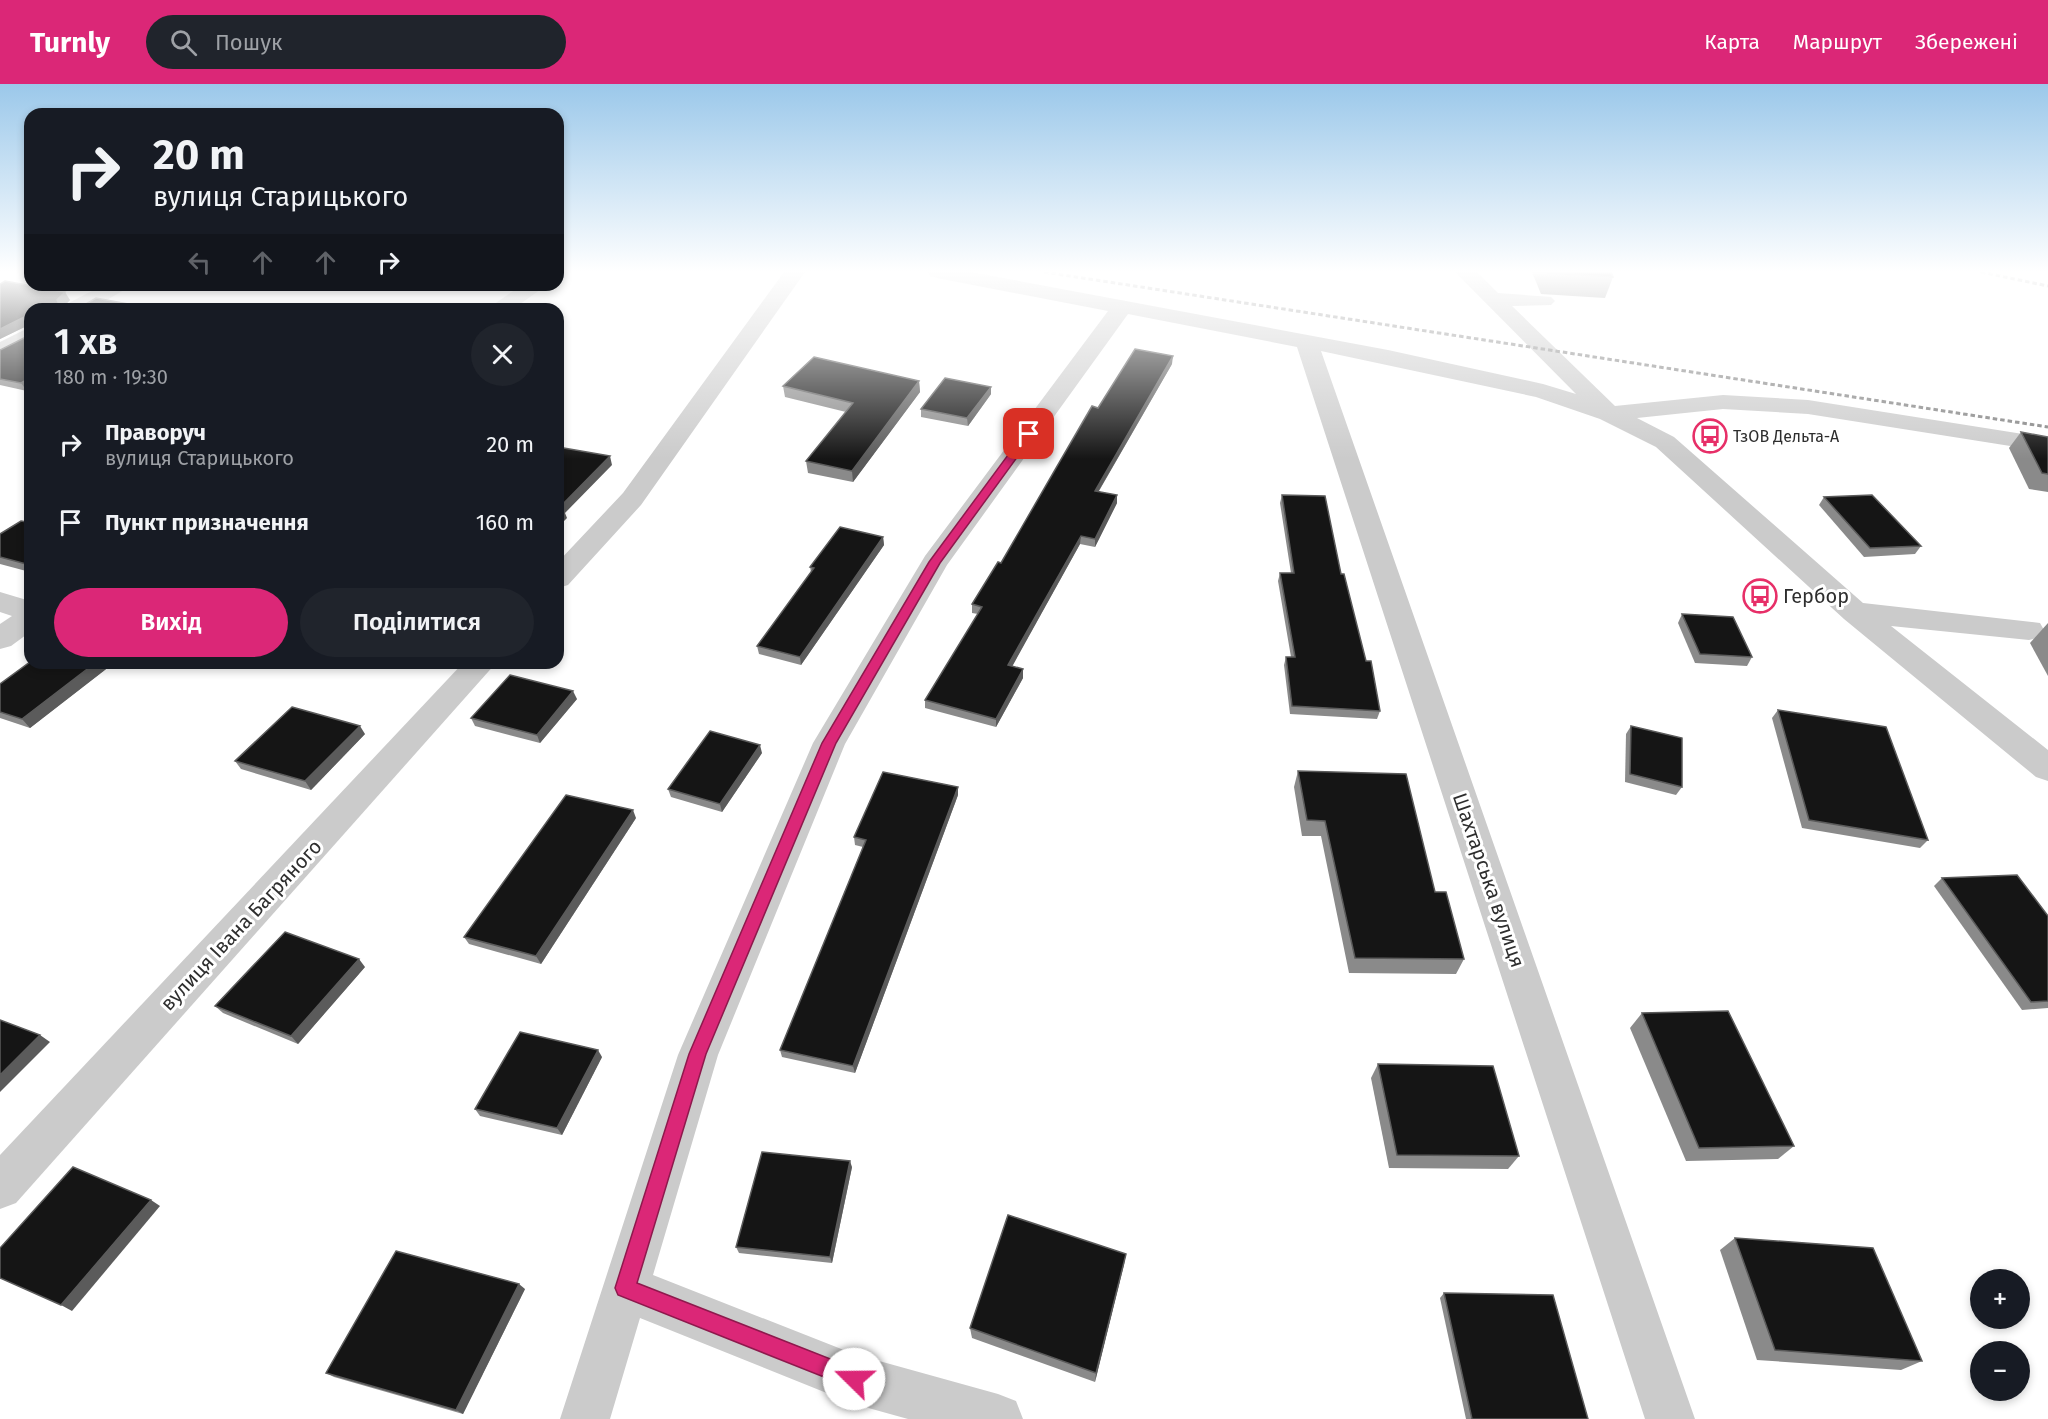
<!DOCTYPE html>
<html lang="uk">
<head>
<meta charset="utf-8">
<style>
	body { margin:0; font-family:"Fira Sans",sans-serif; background:#20242c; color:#f1f3f6; height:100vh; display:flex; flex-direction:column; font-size:22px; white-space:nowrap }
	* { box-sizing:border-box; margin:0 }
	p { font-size:20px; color:#9ea1a6 }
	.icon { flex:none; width:33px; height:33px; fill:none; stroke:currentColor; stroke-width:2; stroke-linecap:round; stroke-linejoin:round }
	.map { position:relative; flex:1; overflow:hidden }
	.side { position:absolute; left:24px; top:219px; width:540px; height:366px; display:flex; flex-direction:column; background:#171b24; border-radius:18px; box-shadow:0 3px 9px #0003 }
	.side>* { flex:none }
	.guide { position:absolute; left:24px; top:24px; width:540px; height:183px; border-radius:18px; box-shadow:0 3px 9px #0003; background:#171b24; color:#f1f3f6; overflow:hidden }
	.tools { position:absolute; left:1970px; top:1185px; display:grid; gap:12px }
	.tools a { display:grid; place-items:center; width:60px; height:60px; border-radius:50%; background:#171b24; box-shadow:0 3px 9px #0003; font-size:30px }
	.pin { position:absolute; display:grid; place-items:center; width:51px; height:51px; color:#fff; margin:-26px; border-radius:12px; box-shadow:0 3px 9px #0006 }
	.me { position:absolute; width:66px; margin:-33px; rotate:292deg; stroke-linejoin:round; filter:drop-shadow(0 0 4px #0008) }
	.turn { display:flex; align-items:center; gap:21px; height:126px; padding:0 30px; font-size:27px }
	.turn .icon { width:78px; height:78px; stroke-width:2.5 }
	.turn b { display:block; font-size:42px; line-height:51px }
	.lanes { display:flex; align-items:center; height:57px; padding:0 30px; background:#0003; justify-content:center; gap:30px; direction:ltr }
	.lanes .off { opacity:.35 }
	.round { display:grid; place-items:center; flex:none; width:63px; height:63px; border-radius:32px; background:#20242c }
	.head { display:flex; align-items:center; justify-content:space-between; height:102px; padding:0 30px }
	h1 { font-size:36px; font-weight:600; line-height:45px }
	.button { display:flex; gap:12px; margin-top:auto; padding:12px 30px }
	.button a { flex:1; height:69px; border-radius:36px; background:#db2777; color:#fff; font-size:24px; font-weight:600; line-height:69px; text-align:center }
	.button a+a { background:#20242c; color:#f1f3f6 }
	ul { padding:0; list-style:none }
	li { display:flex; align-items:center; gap:18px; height:78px; padding:0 30px }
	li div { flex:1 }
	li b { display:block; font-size:22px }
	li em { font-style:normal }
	header { display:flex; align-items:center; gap:36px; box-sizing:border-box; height:84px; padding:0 30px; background:#db2777; color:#fff }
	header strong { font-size:28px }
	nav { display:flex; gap:33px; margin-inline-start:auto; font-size:21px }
	.search { width:420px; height:54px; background:#20242c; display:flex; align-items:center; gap:15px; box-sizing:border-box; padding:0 21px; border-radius:33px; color:#9ea1a6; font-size:22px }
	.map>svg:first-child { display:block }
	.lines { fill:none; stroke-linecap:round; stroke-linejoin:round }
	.minor { fill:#cbcbcb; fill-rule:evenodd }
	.rail { stroke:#838383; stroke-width:3; stroke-dasharray:4.5 3; stroke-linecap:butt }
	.wall { fill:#8a8a8a }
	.shaded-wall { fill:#5b5b5b }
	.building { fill:#151515; stroke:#5b5b5b; stroke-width:1.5 }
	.route { fill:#db2777; stroke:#8e194d; stroke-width:1.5 }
	.labels { text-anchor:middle; stroke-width:6; stroke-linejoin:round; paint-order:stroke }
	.far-poi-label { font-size:16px; fill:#2e2e2e; stroke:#fff; text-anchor:start }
	.poi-label { font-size:20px; fill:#2e2e2e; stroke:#fff; text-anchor:start }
	.street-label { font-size:20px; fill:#2e2e2e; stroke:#fff }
</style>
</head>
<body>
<header>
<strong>Turnly</strong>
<div class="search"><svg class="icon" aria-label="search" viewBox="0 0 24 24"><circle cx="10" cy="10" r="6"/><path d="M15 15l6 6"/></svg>Пошук</div>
<nav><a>Карта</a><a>Маршрут</a><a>Збережені</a></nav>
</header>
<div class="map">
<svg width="2048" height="1335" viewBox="0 0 2048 1335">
	<rect width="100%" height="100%" fill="#fff"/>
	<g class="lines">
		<!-- minor -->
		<g class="minor">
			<path d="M 784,188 L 805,188 L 641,421 L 568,501 L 558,504 L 558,478 L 623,409 Z"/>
			<path d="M 927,188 L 971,188 L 1388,266 L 1543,300 L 1576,310 L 1455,188 L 1477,188 L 1498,209 L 1551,213 L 1555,217 L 1551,221 L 1512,222 L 1615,322 L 1723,311 L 1808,316 L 2048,354 L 2048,368 L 1808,330 L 1723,325 L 1637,334 L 1674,353 L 1863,519 L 2040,539 L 2044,546 L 2040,553 L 2029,556 L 1891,542 L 2048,666 L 2048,697 L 2036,693 L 1844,535 L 1656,363 L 1600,335 L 1536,313 L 1321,267 L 1695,1335 L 1645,1335 L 1297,263 L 1128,230 L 947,481 L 845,660 L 718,971 L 653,1191 L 854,1270 L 998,1310 L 1016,1317 L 1023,1335 L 908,1335 L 854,1320 L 640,1234 L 610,1335 L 560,1335 L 678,971 L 813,659 L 925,472 L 1108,227 L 937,194 L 930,192 Z"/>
			<path d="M 103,201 L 129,201 L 126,205 L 91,225 L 64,225 L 67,220 Z"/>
			<path d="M 522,201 L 547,201 L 513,225 L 487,225 Z"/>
			<path d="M 30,243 L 30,259 L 0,274 L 0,258 Z"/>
			<path d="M 0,508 L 30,517 L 30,548 L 11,562 L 0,565 L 0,540 L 12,532 L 0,528 Z"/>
			<path d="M 463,579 L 496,579 L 16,1119 L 0,1125 L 0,1071 Z"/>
		</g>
		<!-- rail -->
		<g class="rail">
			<path d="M 1044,188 L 2048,343"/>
			<path d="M 1981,188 L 2048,202"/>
		</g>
	</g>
	<!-- wall -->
	<g class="wall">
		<path d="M 1532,188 L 1611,188 L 1613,193 L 1605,214 L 1541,210 Z"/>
		<path d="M 0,200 L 70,216 L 66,220 L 150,225 L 30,225 L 30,305 L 27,307 L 0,301 L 0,266 L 26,253 L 26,242 L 0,255 Z"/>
		<path d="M 1172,280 L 1099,407 L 1117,419 L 1095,463 L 1080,460 L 1012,582 L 1023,594 L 996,643 L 925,624 L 925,616 L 978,530 L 972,529 L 972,520 L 1001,479 L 1098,324 Z"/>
		<path d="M 919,297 L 920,308 L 853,398 L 808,389 L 806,377 L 846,328 L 785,313 L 783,302 Z"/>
		<path d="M 991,303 L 991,310 L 968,342 L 921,333 L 921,325 Z"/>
		<path d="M 2021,348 L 2048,353 L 2048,408 L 2029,405 L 2009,364 Z"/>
		<path d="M 1282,411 L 1341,490 L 1380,627 L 1377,635 L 1290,630 L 1284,581 L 1286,573 L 1291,573 L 1278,497 L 1280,489 L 1291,489 L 1280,419 Z"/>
		<path d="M 1824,413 L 1921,462 L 1915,470 L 1864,473 L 1819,421 Z"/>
		<path d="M 30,436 L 30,488 L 0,480 L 0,450 Z"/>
		<path d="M 883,453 L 884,461 L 801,581 L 759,570 L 757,562 L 811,488 L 810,483 Z"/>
		<path d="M 1682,530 L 1752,573 L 1747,582 L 1695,579 L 1678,539 Z"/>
		<path d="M 2048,539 L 2048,592 L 2030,559 Z"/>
		<path d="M 313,579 L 340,579 L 333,585 Z"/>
		<path d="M 110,582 L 30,644 L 0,634 L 0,600 Z"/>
		<path d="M 577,615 L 540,659 L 475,642 L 471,634 Z"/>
		<path d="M 1778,626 L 1928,756 L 1920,764 L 1802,744 L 1772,634 Z"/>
		<path d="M 1631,642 L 1682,703 L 1676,711 L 1625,698 L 1626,650 Z"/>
		<path d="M 365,650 L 311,706 L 241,685 L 235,677 Z"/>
		<path d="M 762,669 L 722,728 L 671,713 L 668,705 Z"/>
		<path d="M 1298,687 L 1435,808 L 1464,875 L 1456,890 L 1349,889 L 1321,752 L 1302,752 L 1294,703 Z"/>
		<path d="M 958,711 L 855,989 L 782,973 L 780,966 L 863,763 L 855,761 L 854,753 Z"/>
		<path d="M 636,734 L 541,880 L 469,860 L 464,853 Z"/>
		<path d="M 1942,794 L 2048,832 L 2048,924 L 2022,926 L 1934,802 Z"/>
		<path d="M 365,883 L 298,960 L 223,929 L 215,922 Z"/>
		<path d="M 1642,929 L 1794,1062 L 1778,1075 L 1686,1077 L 1630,944 Z"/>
		<path d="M 602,973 L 562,1051 L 480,1032 L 475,1025 Z"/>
		<path d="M 1378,980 L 1519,1072 L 1508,1085 L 1389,1084 L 1371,994 Z"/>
		<path d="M 852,1083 L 832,1179 L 739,1169 L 736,1163 Z"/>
		<path d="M 1735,1154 L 1922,1277 L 1901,1286 L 1757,1276 L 1720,1166 Z"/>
		<path d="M 1126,1170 L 1095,1298 L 972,1254 L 970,1244 Z"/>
		<path d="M 525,1205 L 463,1330 L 334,1293 L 326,1289 Z"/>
		<path d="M 1444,1209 L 1588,1335 L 1466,1335 L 1440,1214 Z"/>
	</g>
	<!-- shaded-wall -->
	<g class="shaded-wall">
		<path d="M 65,208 L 70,216 L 62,224 L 57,216 Z"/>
		<path d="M 24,233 L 29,241 L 0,255 L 0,245 Z"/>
		<path d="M 1173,272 L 1172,280 L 1094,415 L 1095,407 Z"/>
		<path d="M 30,294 L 30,305 L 27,307 L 21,299 Z"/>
		<path d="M 919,297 L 920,308 L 853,398 L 852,387 Z"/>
		<path d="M 991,303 L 991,310 L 968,342 L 967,334 Z"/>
		<path d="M 610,372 L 612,381 L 565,429 L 567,434 L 558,443 L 558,425 Z"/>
		<path d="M 1117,411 L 1117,419 L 1095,463 L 1095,455 Z"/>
		<path d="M 1081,452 L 1080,460 L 1008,590 L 1008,581 Z"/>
		<path d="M 883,453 L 884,461 L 801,581 L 800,573 Z"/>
		<path d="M 95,579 L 107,579 L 110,582 L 30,644 L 22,635 Z"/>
		<path d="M 329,579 L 340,579 L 333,585 Z"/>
		<path d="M 1023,585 L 1023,594 L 996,643 L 996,635 Z"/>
		<path d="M 573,607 L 577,615 L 540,659 L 537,651 Z"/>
		<path d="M 360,642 L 365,650 L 311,706 L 305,697 Z"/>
		<path d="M 760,661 L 762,669 L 722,728 L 720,720 Z"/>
		<path d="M 958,703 L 958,711 L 855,989 L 853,982 Z"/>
		<path d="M 633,726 L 636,734 L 541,880 L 536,872 Z"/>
		<path d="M 359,875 L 365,883 L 298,960 L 291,952 Z"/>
		<path d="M 40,951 L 50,958 L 0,1008 L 0,991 Z"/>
		<path d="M 598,966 L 602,973 L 562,1051 L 557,1044 Z"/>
		<path d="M 850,1077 L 852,1083 L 832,1179 L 830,1173 Z"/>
		<path d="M 151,1116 L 160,1122 L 72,1227 L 61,1221 Z"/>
		<path d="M 1126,1170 L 1124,1181 L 1095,1298 L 1096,1289 Z"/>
		<path d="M 519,1200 L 525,1205 L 463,1330 L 456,1326 Z"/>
	</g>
	<!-- building -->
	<g class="building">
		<path d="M 1548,188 L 1611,188 L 1613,193 L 1548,189 Z"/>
		<path d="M 5,197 L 65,208 L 57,216 L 59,220 L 86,220 L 96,214 L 150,224 L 30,225 L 30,294 L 21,299 L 0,295 L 0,266 L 26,253 L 27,234 L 24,233 L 0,245 L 0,200 Z"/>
		<path d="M 1135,265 L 1173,272 L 1095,407 L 1117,411 L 1095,455 L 1081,452 L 1008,581 L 1023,585 L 996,635 L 925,616 L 982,523 L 972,520 L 998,478 L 1001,479 L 1092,322 L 1098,324 Z"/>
		<path d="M 814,273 L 919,297 L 852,387 L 806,377 L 853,319 L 783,302 Z"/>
		<path d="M 945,294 L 991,303 L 967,334 L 921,325 Z"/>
		<path d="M 2021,348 L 2048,353 L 2048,390 L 2042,389 Z"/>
		<path d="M 558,363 L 610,372 L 558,425 L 564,426 L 558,432 Z"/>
		<path d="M 1282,411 L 1325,412 L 1341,490 L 1344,490 L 1366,577 L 1371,577 L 1380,627 L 1292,622 L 1286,573 L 1295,573 L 1280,489 L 1294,489 Z"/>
		<path d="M 1872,411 L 1921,462 L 1870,464 L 1824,413 Z"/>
		<path d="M 30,436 L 30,481 L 0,473 L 0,450 L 21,437 L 27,438 Z"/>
		<path d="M 840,443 L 883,453 L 800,573 L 757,562 L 814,484 L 810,483 Z"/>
		<path d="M 1682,530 L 1733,533 L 1752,573 L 1700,570 Z"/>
		<path d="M 30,578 L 30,579 L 95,579 L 22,635 L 0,628 L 0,600 Z"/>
		<path d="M 510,591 L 573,607 L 537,651 L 471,634 Z"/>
		<path d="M 292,623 L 360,642 L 305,697 L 235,677 Z"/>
		<path d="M 1778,626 L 1886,643 L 1928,756 L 1809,736 Z"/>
		<path d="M 1631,642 L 1682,654 L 1682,703 L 1630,690 Z"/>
		<path d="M 710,647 L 760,661 L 720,720 L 668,705 Z"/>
		<path d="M 1298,687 L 1406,690 L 1435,808 L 1446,808 L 1464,875 L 1355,874 L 1325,737 L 1307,736 Z"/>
		<path d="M 883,688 L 958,703 L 853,982 L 780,966 L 866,756 L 854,753 Z"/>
		<path d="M 566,711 L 633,726 L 536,872 L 464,853 Z"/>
		<path d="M 2017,791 L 2048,832 L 2048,917 L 2031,918 L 1942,794 Z"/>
		<path d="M 285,848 L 359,875 L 291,952 L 215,922 Z"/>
		<path d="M 1728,927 L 1794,1062 L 1699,1064 L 1642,929 Z"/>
		<path d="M 0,936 L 40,951 L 0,991 Z"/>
		<path d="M 520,948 L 598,966 L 557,1044 L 475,1025 Z"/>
		<path d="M 1378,980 L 1493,982 L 1519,1072 L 1397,1071 Z"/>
		<path d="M 762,1068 L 850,1077 L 830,1173 L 736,1163 Z"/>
		<path d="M 73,1083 L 151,1116 L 61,1221 L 0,1194 L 0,1164 Z"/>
		<path d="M 1008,1131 L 1126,1170 L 1096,1289 L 970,1244 Z"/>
		<path d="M 1735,1154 L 1873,1164 L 1922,1277 L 1775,1266 Z"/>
		<path d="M 396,1167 L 519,1200 L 456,1326 L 326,1289 Z"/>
		<path d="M 1444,1209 L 1553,1211 L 1588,1335 L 1472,1335 Z"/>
	</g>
	<!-- sky -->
	<linearGradient id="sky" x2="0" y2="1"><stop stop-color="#9bc8ea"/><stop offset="0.5" stop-color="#fff"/><stop offset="1" stop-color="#fff" stop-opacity="0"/></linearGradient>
	<rect width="2048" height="375" fill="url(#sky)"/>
	<!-- route -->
	<path class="route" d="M 1025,348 L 1034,350 L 940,479 L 836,659 L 706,970 L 637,1199 L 861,1287 L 864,1295 L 861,1302 L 854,1305 L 618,1211 L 615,1204 L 689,970 L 822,659 L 929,478 Z"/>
	<!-- icons -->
	<defs>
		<symbol id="bus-ring" viewBox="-11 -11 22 22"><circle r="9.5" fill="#fff" stroke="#e72f68" stroke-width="1.5"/><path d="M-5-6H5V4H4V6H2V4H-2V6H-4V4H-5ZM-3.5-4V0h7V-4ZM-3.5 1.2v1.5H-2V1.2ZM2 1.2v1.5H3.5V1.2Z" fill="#e72f68"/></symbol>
	</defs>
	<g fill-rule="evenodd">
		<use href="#bus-ring" x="1691" y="333" width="38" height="38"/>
		<use href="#bus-ring" x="1741" y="493" width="38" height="38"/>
	</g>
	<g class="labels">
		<!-- far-poi labels -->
		<g class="far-poi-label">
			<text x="1733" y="358">ТзОВ Дельта-А</text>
		</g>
		<!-- poi labels -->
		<g class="poi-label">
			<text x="1783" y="519">Гербор</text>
		</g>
		<!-- street labels -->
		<g class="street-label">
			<text transform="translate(1489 796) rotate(71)" y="7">Шахтарська вулиця</text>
			<text transform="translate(241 841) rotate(-47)" y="7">вулиця Івана Багряного</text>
		</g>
	</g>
</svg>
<div class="tools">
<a>+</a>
<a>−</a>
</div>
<div class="pin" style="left:1029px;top:350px;background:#d93025"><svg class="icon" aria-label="arrive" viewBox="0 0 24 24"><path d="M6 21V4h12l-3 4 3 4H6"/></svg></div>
<svg class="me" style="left:854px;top:1295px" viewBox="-20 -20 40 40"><circle r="19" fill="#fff"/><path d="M0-13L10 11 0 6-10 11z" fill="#db2777"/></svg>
<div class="guide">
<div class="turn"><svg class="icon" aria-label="right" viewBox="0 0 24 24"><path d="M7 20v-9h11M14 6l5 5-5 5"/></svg><div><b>20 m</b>вулиця Старицького</div></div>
<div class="lanes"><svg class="icon off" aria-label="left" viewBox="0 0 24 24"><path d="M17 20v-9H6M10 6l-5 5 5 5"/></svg><svg class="icon off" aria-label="ahead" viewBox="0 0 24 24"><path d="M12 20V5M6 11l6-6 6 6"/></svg><svg class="icon off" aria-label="ahead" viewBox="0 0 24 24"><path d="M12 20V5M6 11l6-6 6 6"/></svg><svg class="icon" aria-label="right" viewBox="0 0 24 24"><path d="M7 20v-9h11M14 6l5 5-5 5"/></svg></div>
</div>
<section class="side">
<div class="head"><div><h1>1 хв</h1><p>180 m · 19:30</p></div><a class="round"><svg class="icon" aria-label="close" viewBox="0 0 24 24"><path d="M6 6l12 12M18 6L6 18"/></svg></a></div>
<ul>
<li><svg class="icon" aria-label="right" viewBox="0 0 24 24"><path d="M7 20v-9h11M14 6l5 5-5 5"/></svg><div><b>Праворуч</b><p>вулиця Старицького</p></div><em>20 m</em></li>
<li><svg class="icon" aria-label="arrive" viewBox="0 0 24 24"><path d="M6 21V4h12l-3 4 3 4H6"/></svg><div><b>Пункт призначення</b></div><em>160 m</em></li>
</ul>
<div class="button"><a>Вихід</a><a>Поділитися</a></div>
</section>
</div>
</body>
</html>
